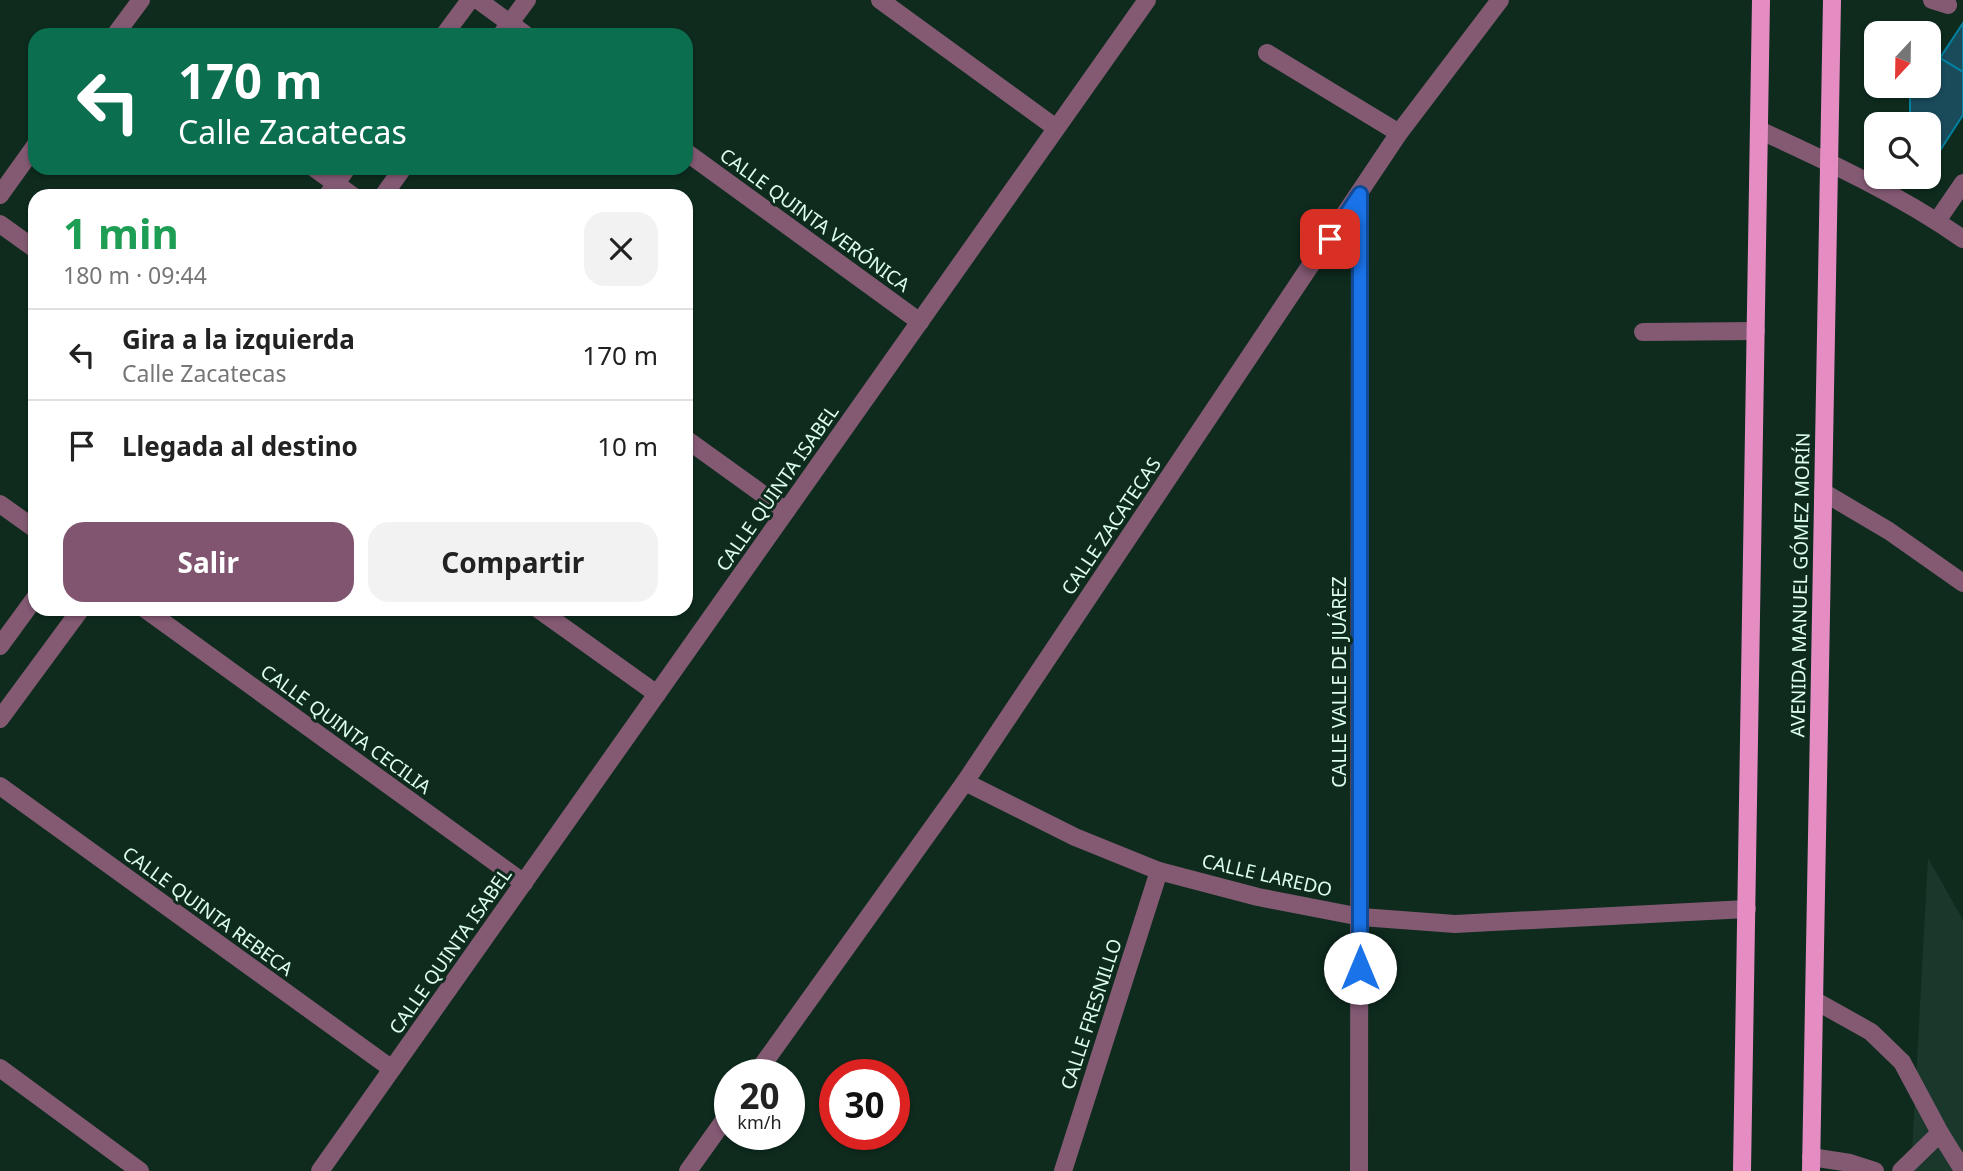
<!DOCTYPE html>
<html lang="es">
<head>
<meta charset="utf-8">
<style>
	body { margin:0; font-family:"Noto Sans",sans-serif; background:#f2f2f2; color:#222; height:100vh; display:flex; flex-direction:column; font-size:26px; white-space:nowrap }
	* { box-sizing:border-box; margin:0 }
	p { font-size:23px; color:#767676 }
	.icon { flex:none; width:38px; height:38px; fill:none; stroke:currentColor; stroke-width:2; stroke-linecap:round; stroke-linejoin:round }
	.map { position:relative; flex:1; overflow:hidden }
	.sheet { position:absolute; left:28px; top:189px; width:665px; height:427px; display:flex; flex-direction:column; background:#fff; border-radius:21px; box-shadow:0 2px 5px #0004 }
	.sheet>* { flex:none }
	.top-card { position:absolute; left:28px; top:28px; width:665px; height:147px; border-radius:21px; box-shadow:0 2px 5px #0004; background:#0b6e4f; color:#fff; overflow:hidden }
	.needle { width:46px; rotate:202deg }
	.buttons { position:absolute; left:1864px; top:21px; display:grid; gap:14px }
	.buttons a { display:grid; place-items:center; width:77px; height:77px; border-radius:14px; background:#fff; box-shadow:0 2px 5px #0004; font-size:35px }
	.speed { position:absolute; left:714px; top:1059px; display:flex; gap:14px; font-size:35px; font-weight:700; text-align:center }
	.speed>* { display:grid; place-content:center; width:91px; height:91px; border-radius:50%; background:#fff; box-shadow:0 2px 5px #0004; line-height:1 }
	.speed small { font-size:18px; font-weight:400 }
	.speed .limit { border:10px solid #d22; background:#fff; color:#111 }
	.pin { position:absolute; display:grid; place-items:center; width:60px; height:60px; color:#fff; margin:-30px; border-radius:14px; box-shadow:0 4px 10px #0006 }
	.me { position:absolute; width:77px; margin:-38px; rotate:0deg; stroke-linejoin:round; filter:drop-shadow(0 0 5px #0008) }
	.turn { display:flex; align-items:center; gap:24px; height:147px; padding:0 35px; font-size:32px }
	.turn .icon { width:91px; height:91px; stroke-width:2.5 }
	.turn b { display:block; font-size:49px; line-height:60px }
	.round { display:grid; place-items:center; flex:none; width:74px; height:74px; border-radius:21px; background:#f2f2f2 }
	.head { display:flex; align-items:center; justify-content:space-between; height:119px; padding:0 35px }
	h1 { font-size:42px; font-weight:700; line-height:52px; color:#1e9e55 }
	.action { display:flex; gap:14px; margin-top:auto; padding:14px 35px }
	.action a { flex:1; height:80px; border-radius:21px; background:#815470; color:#fff; font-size:28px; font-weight:700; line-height:80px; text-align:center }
	.action a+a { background:#f2f2f2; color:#222 }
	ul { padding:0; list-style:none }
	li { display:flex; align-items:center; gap:21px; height:91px; padding:0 35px; border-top:2px solid #e0e0e0 }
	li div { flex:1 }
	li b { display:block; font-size:26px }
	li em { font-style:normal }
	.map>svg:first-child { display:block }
	.built { fill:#19382b }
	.building { fill:#1a4b5b; stroke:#0181a0; stroke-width:2 }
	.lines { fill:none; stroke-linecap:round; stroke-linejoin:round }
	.service { stroke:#845a73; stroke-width:18 }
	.minor { stroke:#845a73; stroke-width:18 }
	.tertiary { stroke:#845a73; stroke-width:18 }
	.primary { stroke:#e58dc3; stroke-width:18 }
	.route-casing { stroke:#114b97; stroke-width:18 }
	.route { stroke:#1a73e8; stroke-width:12 }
	.labels { text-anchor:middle; stroke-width:6; stroke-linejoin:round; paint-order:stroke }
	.street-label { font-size:19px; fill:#dcfeec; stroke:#0e2b1e }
</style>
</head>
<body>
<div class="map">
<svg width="1963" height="1171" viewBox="0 0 1963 1171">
	<rect width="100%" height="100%" fill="#0e2b1e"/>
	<!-- built -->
	<path class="built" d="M 1928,858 L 1963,920 L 1963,1171 L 1911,1171 Z"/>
	<!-- building -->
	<g class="building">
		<path d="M 1963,23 L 1963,72 L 1940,58 Z"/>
		<path d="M 1928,51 L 1963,72 L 1963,115 L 1941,149 L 1928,142 L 1928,124 L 1910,124 L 1910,86 L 1928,86 Z"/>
	</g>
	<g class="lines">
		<!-- service -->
		<g class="service">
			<path d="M 1932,0 L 1948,5"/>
			<path d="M 1267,53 L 1399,133"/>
			<path d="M 1643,332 L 1756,331"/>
			<path d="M 1814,1000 L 1871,1032 L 1902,1062 L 1940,1133"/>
			<path d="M 1811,1157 L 1850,1163 L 1875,1171"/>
			<path d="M 1901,1171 L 1940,1133 L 1963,1170"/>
		</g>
		<!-- minor -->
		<g class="minor">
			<path d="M 478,0 L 526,35"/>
			<path d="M 880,0 L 1056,128"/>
			<path d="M 115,35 L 141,0"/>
			<path d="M 686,152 L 920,322"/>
			<path d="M 314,168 L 353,196"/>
			<path d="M 0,195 L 35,146"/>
			<path d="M 1937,221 L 1963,183"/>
			<path d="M 0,224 L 35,249"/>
			<path d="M 686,439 L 786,511"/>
			<path d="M 1823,492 L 1889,531 L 1963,583"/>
			<path d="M 0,504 L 35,529"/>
			<path d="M 145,609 L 524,883"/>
			<path d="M 538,609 L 657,694"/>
			<path d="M 965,782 L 1075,837 L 1159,871 L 1258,897 L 1361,917 L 1455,924 L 1747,909"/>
			<path d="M 0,786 L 392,1069"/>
			<path d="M 0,1068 L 140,1171"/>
			<path d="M 756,1074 L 965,782 L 1399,133 L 1500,0"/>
			<path d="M 320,1171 L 1147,0"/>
			<path d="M 688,1171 L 730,1112"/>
			<path d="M 1063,1171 L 1159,871"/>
			<path d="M 1359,1171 L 1360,195"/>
		</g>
		<!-- tertiary -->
		<g class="tertiary">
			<path d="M 444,35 L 470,0"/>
			<path d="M 501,35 L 527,0"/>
			<path d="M 1759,130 C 1829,162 1900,195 1963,239"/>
			<path d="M 327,196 L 347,168"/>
			<path d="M 383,196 L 403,168"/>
			<path d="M 0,646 L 35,598"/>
			<path d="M 0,719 L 81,609"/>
		</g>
		<!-- primary -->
		<g class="primary">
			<path d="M 1742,1171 L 1761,0"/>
			<path d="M 1811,1171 L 1832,0"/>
		</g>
	</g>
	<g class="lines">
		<defs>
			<path id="route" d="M 1330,239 L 1360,194 L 1360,968"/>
		</defs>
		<!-- route casing -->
		<use href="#route" class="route-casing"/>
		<!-- route -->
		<use href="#route" class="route"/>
	</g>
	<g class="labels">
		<!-- street labels -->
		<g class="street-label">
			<text transform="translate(815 220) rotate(36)" y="7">CALLE QUINTA VERÓNICA</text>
			<text transform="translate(777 488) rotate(-55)" y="7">CALLE QUINTA ISABEL</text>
			<text transform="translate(1111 526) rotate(-56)" y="7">CALLE ZACATECAS</text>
			<text transform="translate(1800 585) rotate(-89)" y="7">AVENIDA MANUEL GÓMEZ MORÍN</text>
			<text transform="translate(1339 682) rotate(-90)" y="7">CALLE VALLE DE JUÁREZ</text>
			<text transform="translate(346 729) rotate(36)" y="7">CALLE QUINTA CECILIA</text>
			<text transform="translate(1267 875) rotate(13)" y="7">CALLE LAREDO</text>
			<text transform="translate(208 911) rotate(36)" y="7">CALLE QUINTA REBECA</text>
			<text transform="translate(450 951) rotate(-55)" y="7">CALLE QUINTA ISABEL</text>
			<text transform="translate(1091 1014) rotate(-72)" y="7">CALLE FRESNILLO</text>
		</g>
	</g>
</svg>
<div class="buttons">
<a><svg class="needle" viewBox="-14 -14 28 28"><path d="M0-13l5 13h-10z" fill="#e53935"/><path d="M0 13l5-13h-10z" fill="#767676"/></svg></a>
<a><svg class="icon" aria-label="search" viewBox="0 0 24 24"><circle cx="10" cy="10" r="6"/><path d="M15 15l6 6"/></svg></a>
</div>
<div class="speed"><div>20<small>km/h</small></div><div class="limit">30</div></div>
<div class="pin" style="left:1330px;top:239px;background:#d93025"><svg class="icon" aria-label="arrive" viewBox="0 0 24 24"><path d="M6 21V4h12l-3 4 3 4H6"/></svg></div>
<svg class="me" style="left:1360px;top:968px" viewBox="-20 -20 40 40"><circle r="19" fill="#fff"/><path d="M0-13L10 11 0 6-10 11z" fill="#1a73e8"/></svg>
<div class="top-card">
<div class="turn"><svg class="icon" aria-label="left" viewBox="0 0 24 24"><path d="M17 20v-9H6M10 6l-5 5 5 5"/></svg><div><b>170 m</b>Calle Zacatecas</div></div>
</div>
<section class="sheet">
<div class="head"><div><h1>1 min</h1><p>180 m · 09:44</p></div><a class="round"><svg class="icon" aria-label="close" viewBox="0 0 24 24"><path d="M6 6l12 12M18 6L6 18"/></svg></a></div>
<ul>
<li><svg class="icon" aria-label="left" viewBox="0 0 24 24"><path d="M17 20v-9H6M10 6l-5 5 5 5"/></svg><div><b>Gira a la izquierda</b><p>Calle Zacatecas</p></div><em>170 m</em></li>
<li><svg class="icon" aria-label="arrive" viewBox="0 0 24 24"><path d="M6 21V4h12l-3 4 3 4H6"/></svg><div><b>Llegada al destino</b></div><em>10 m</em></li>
</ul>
<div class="action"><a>Salir</a><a>Compartir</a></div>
</section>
</div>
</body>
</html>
